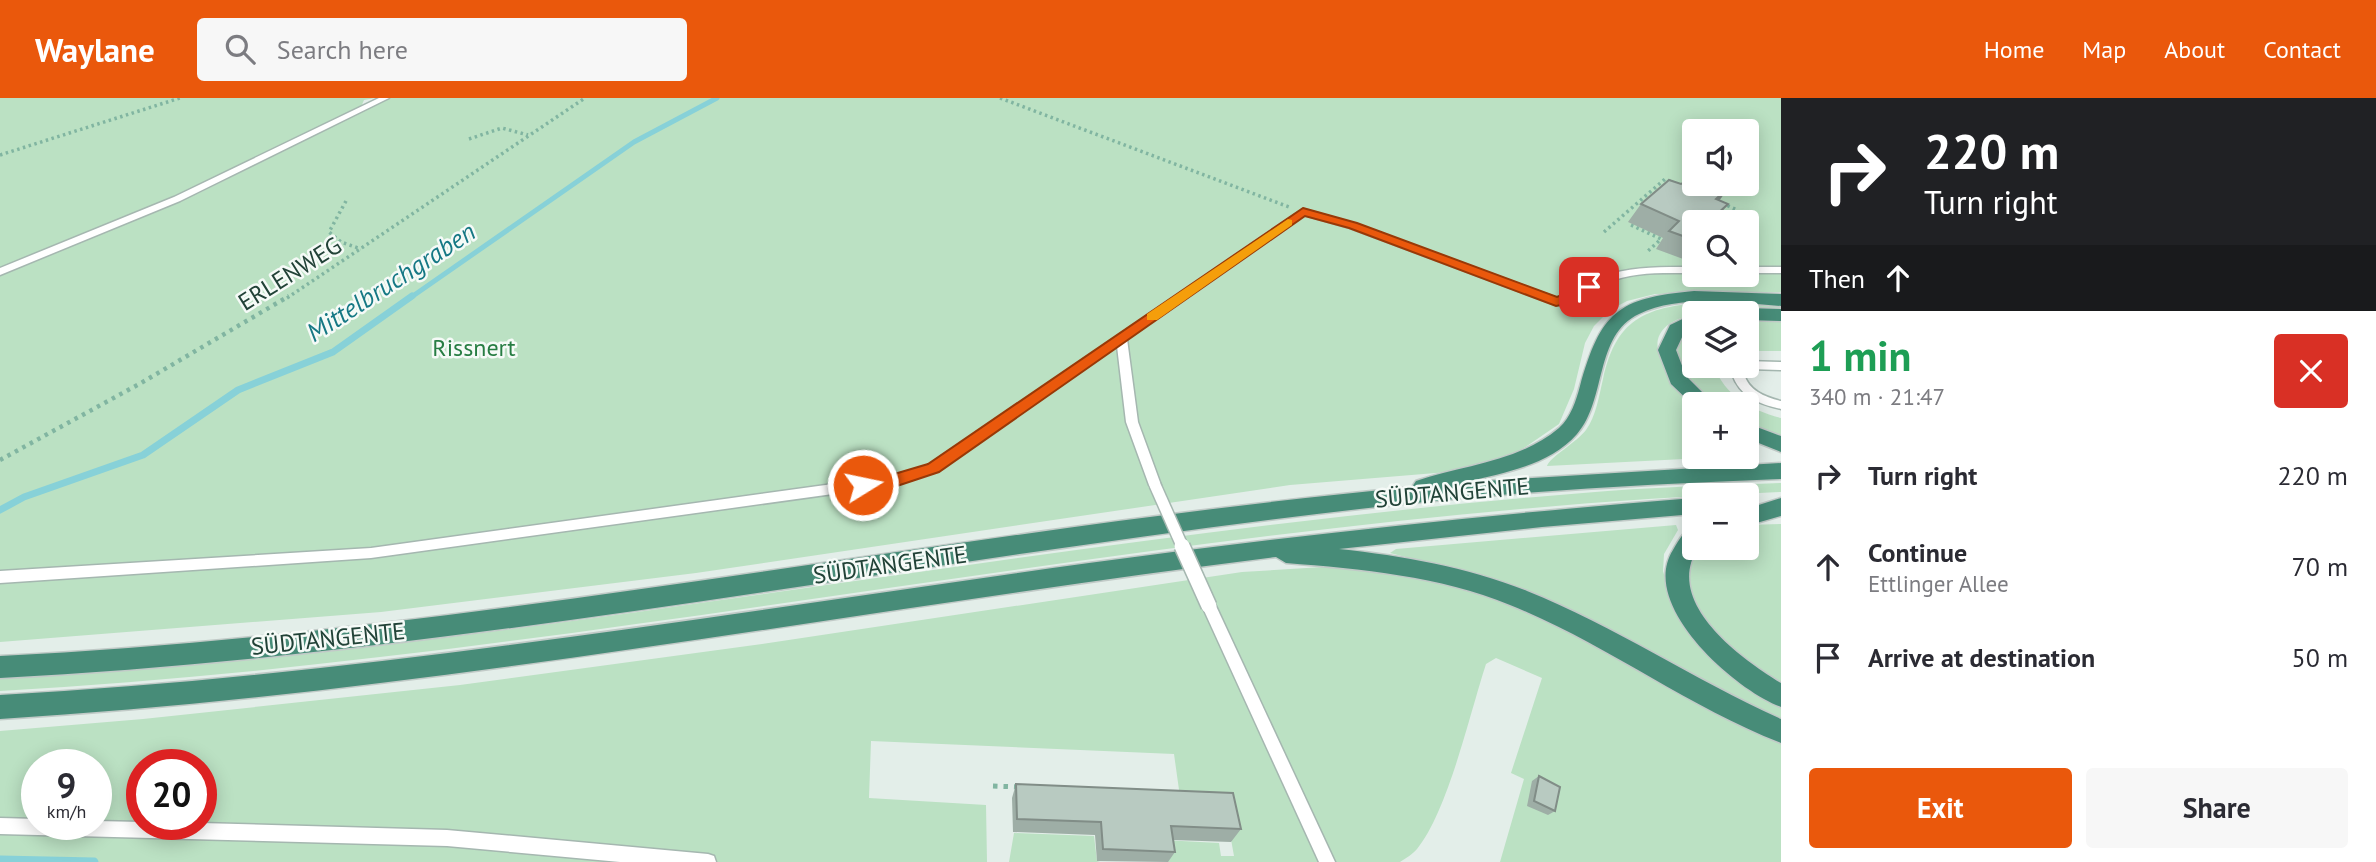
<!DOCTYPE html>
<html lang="en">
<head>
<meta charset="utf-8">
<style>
	body { margin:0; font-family:"PT Sans",sans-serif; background:#f7f7f7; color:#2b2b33; height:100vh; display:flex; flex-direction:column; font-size:26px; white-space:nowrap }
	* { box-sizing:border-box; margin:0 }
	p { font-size:23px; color:#7c7c81 }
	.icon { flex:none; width:38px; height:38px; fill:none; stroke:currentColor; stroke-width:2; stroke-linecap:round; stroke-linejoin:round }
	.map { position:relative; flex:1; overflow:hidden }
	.details { display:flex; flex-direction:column; background:#fff; width:595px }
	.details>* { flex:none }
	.hud { background:#202124; color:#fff; overflow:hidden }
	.buttons { position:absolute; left:1682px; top:21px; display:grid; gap:14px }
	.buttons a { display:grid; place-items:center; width:77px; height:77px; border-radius:7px; background:#fff; box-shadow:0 4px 18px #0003; font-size:35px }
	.speed { position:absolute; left:21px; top:651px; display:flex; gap:14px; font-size:35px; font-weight:700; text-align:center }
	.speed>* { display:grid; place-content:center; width:91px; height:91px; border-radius:50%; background:#fff; box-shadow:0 4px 18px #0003; line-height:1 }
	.speed small { font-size:18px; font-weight:400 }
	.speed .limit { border:10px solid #d22; background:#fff; color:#111 }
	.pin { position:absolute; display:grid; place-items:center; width:60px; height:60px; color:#fff; margin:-30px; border-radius:14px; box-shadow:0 4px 10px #0006 }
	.me { position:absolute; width:77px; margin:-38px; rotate:80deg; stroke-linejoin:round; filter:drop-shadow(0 0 5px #0008) }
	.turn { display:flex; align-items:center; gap:24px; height:147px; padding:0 28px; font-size:32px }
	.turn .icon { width:91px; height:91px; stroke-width:2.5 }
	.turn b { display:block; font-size:49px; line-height:60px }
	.then { display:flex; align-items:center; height:66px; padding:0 28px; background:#0003; gap:14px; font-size:26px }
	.round { display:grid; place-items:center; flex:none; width:74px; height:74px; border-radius:7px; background:#f7f7f7 }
	.head { display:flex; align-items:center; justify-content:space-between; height:119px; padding:0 28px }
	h1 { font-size:42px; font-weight:600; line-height:52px; color:#1e9e55 }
	.button { display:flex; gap:14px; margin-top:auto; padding:14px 28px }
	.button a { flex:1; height:80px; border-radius:7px; background:#ea580c; color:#fff; font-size:28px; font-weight:600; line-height:80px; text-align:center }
	.button a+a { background:#f7f7f7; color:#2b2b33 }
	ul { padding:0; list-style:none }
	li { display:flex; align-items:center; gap:21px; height:91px; padding:0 28px }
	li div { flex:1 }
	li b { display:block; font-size:26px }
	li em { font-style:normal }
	header { display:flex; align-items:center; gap:42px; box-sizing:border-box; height:98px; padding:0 35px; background:#ea580c; color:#fff }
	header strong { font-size:33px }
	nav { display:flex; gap:38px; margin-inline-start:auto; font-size:24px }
	.search { width:490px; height:63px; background:#f7f7f7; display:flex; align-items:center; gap:18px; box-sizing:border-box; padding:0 24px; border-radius:7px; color:#7c7c81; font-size:26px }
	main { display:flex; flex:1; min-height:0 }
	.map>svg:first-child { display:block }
	.green { fill:#bbe1c3; fill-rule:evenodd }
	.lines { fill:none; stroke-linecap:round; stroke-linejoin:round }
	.stream-far2 { stroke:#87d1d8; stroke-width:5 }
	.stream-far1 { stroke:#87d1d8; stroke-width:7 }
	.stream { stroke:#87d1d8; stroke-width:9 }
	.service-casing { stroke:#a5b7b0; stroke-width:3 }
	.trunk-casing { stroke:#c1cac7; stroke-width:3 }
	.path-far2 { stroke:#81b5a1; stroke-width:3.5; stroke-dasharray:2.5 3.5; stroke-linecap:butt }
	.path-far1 { stroke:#81b5a1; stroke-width:4.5; stroke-dasharray:3.5 5; stroke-linecap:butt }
	.path { stroke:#81b5a1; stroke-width:5; stroke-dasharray:4.5 6; stroke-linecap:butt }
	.service { fill:#fff; fill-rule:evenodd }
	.trunk { fill:#478c78; fill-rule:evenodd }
	.service-bridge-far1-casing { stroke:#a5b7b0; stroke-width:14; stroke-linecap:butt }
	.service-bridge-casing { stroke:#a5b7b0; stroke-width:18; stroke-linecap:butt }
	.service-bridge-far1 { stroke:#fff; stroke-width:11 }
	.service-bridge { stroke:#fff; stroke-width:15 }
	.wall { fill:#9eaea6 }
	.shaded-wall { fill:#818d87 }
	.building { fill:#b8cac1; stroke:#818d87; stroke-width:2 }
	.route { fill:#ea580c; stroke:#983908; stroke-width:2 }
	.slow { fill:#f59e0b }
	.labels { text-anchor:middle; stroke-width:5; stroke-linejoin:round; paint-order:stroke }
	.street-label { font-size:24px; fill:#214237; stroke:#f5faf7 }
	.park-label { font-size:24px; fill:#277d43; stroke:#f5faf7 }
	.water-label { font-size:26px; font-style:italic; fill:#157884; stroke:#f5faf7 }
</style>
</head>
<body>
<header>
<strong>Waylane</strong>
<div class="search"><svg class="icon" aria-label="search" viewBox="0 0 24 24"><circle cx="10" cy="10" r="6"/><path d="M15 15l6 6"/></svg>Search here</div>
<nav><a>Home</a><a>Map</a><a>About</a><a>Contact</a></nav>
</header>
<main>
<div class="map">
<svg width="1781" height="764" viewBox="0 0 1781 764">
	<rect width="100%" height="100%" fill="#e3eee9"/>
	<!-- green -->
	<g class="green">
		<path d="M 0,0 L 375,0 L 364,2 L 361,9 L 208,85 L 0,171 Z"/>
		<path d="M 390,0 L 1781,0 L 1781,194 L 1655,196 L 1627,203 L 1610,212 L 1594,228 L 1585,245 L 1574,291 L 1559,326 L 1518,354 L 1460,373 L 1290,387 L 696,475 L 381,514 L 0,544 L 0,177 L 199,95 ZM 1694,33 L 1746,33 L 1746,86 L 1694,86 ZM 1694,124 L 1746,124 L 1746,177 L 1694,177 Z"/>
		<path d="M 1708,204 L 1781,206 L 1781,211 C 1709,209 1600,212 1694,306 L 1694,359 L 1723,359 L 1547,368 C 1550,359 1577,344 1586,332 C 1596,318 1599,298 1603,281 C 1617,217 1649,209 1708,204 Z"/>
		<path d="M 1746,222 L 1781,223 L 1781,253 L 1747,253 Z"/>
		<path d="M 1694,230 L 1694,268 L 1714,268 C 1725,298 1751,312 1781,320 L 1781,340 L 1747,326 L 1746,306 L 1712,306 C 1692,286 1657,254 1694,230 Z"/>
		<path d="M 1781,385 L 1781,394 C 1183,417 597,560 0,593 L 0,581 C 306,566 609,517 912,475 C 1135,443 1359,413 1583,395 C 1649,389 1715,388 1781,385 Z"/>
		<path d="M 1781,426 L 1781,587 C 1744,562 1662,502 1698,450 L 1746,450 L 1747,427 Z"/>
		<path d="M 1676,427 L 1678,432 L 1664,456 L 1663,473 L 1671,501 L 1781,607 L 1781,623 L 1480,478 L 1390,455 L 1396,451 Z"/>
		<path d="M 1339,468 C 1414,476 1487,492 1555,525 C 1632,563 1704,609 1781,645 L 1781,764 L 1500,764 L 1524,681 L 1511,675 L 1542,580 L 1496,560 L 1486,566 C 1470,615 1448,713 1417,751 C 1413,756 1406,760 1400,764 L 1166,764 L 1163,742 L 1219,745 L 1221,758 L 1234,758 L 1225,708 L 1181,706 L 1174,656 L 871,643 L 869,700 L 986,707 L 987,764 L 0,764 L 0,633 L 143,621 L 460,587 L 762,546 L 1242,474 ZM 37,667 L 96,667 L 96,726 L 37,726 ZM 142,667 L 201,667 L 201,726 L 142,726 Z"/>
		<path d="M 1014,735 L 1094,738 L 1097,763 L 1100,764 L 1009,764 Z"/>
	</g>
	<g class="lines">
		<!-- stream-far2 -->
		<path class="stream-far2" d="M 410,200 L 634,44 L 717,0"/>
		<!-- stream-far1 -->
		<path class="stream-far1" d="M 0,412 L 24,399 L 143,357 L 238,292 L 333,254 L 412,198"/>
		<!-- stream -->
		<path class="stream" d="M 0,762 L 94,764"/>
		<defs>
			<g id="service">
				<path d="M 379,0 L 389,0 L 180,103 L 0,177 L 0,170 L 174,99 Z"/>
				<path d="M 1303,111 L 1356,126 L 1557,200 C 1573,196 1586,185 1601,179 C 1631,168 1662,169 1694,169 L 1694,175 C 1664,175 1634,173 1606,185 C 1589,192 1575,203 1556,207 L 1350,130 L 1304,117 L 1127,241 L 1138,324 L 1161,387 L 1159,390 L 1151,390 L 1149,387 L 1126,324 L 1117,248 L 938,373 L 891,388 L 371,460 L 0,485 L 0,473 L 371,450 L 891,378 L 930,367 Z"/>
				<rect x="1746" y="169" width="35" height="6"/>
				<path d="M 1746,263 L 1781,264 L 1781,272 L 1748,271 L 1744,276 C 1749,293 1765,299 1781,303 L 1781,311 C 1759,306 1740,299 1732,276 L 1738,268 L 1746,268 Z"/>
				<path d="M 1209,502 L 1214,504 L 1216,508 L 1335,764 L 1319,764 L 1202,508 L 1204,504 Z"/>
				<path d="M 0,720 L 37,721 L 37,726 L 96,726 L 96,723 L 142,724 L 142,726 L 201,725 L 447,732 L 708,756 L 714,758 L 716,764 L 620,764 L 447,748 L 0,736 Z"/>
			</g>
			<g id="trunk">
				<path d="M 1694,193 L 1781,196 L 1781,208 C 1736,205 1681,196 1639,216 C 1594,237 1607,302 1577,336 C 1550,367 1504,375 1466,384 L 1781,365 L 1781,381 C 1652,386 1523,393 1395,407 C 929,458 469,556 0,580 L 0,558 C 475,535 940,434 1412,389 L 1416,383 C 1463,367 1519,364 1559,330 C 1571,319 1576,303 1580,288 C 1601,214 1617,200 1694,193 Z"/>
				<path d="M 1746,210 L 1781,211 L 1781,223 L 1746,222 L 1746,215 L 1737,215 Z"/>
				<path d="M 1695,215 L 1694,229 L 1684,235 L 1676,252 L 1686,278 L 1714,306 L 1694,308 L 1671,286 L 1658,252 L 1670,227 Z"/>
				<path d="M 1746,325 L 1781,338 L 1781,354 L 1746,340 Z"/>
				<path d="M 1694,400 L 1694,416 L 1542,429 L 1339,451 C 1404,458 1466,469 1527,493 C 1615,528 1694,582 1781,621 L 1781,645 C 1686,608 1605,545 1510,507 C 1439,478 1362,471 1286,465 L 1276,459 C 851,512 429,595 0,621 L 0,597 C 365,577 727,515 1089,465 C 1290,438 1492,416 1694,400 Z"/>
				<path d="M 1781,400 L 1781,418 L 1746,428 L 1746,411 Z"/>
				<path d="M 1694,429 L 1694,450 L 1698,450 C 1663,504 1740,560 1781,585 L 1781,609 C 1735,592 1638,507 1673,452 C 1679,442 1683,433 1694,429 Z"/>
			</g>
		</defs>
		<!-- service casing -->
		<use href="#service" class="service-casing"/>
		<!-- trunk casing -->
		<use href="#trunk" class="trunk-casing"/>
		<!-- path-far2 -->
		<g class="path-far2">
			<path d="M 1000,0 L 1289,109"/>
			<path d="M 469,41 L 502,30 L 528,37"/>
			<path d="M 0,57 L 180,0"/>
			<path d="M 346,103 L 329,134 L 341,144 L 361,151"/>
			<path d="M 1722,105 L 1737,112 L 1725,124"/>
			<path d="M 1631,127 L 1661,141 L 1647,154"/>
			<path d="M 1604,134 L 1665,81 L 1672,84"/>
			<path d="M 287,200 L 585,0"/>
		</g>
		<!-- path-far1 -->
		<path class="path-far1" d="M 0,362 L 141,285 L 289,198"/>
		<!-- path -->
		<path class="path" d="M 993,688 L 1020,689"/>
		<!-- service -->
		<use href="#service" class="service"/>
		<!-- trunk -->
		<use href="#trunk" class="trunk"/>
		<defs>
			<path id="service-bridge-far1" d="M 1155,387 L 1183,450"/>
			<path id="service-bridge" d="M 1182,448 L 1209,508"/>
		</defs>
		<!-- service-bridge-far1 casing -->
		<use href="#service-bridge-far1" class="service-bridge-far1-casing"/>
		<!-- service-bridge casing -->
		<use href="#service-bridge" class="service-bridge-casing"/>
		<!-- service-bridge-far1 -->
		<use href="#service-bridge-far1" class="service-bridge-far1"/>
		<!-- service-bridge -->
		<use href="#service-bridge" class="service-bridge"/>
	</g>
	<!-- wall -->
	<g class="wall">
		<path d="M 1681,86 L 1729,89 L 1719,103 L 1728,106 L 1718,119 L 1694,124 L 1694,165 L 1656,151 L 1663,140 L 1628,124 L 1641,106 Z"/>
		<path d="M 1539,678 L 1555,713 L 1548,717 L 1527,708 L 1532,683 Z"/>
		<path d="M 1016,686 L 1241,731 L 1231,744 L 1173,742 L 1175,754 L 1168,764 L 1097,763 L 1095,737 L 1013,734 L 1012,700 Z"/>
	</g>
	<!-- shaded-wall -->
	<path class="shaded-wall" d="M 1729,89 L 1716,107 L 1716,101 Z"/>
	<!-- building -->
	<g class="building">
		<path d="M 1694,78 L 1694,86 L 1722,86 L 1729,89 L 1716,101 L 1728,106 L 1715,118 L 1729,124 L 1694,124 L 1694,142 L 1669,133 L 1679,123 L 1641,106 L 1669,82 L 1681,86 Z"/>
		<path d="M 1539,678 L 1560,689 L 1555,713 L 1534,703 Z"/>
		<path d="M 1016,686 L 1233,695 L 1241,731 L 1171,728 L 1175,754 L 1103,751 L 1101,724 L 1017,721 Z"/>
	</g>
	<!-- route -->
	<path class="route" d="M 1303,110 L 1357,125 L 1557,199 L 1589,185 L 1596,189 L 1572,205 L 1556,208 L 1349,130 L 1305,118 L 939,374 L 891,390 L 858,391 L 858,383 L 891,377 L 928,366 Z"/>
	<!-- slow -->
	<path class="slow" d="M 1288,121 L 1292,122 L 1292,127 L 1157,222 L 1147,222 L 1147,216 Z"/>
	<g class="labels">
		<!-- street labels -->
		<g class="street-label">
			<text transform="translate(290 176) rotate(-32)" y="8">ERLENWEG</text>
			<text transform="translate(1452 395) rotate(-5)" y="8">SÜDTANGENTE</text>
			<text transform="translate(890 467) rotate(-8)" y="8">SÜDTANGENTE</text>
			<text transform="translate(328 541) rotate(-6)" y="8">SÜDTANGENTE</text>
		</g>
		<!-- park labels -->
		<g class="park-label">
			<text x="474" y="258">Rissnert</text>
		</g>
		<!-- water labels -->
		<g class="water-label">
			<text transform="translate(391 184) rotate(-33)" y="9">Mittelbruchgraben</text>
		</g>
	</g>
</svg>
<div class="buttons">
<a><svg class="icon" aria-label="sound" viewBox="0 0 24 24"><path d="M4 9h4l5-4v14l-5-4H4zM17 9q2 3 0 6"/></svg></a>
<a><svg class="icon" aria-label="search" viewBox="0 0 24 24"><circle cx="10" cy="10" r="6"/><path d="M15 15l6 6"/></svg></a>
<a><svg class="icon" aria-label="layers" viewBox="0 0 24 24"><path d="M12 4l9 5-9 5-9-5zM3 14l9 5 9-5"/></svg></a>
<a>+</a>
<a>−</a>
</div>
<div class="speed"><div>9<small>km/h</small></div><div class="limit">20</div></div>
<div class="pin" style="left:1589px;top:189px;background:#d93025"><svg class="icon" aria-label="arrive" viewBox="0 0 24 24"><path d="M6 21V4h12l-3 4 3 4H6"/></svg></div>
<svg class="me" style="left:863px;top:387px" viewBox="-20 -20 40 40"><circle r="17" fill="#ea580c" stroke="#fff" stroke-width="3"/><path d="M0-11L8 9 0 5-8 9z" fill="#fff"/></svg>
</div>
<section class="details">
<div class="hud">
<div class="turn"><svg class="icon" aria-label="right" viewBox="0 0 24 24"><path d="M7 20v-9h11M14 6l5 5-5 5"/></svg><div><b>220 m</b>Turn right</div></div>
<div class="then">Then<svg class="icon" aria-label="ahead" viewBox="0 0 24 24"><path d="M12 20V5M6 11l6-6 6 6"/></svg></div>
</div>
<div class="head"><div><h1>1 min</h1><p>340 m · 21:47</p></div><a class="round" style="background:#d93025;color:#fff"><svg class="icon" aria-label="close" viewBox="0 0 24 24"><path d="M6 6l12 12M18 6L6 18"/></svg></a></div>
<ul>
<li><svg class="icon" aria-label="right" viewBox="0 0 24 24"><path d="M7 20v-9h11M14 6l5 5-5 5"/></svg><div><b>Turn right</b></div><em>220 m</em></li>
<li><svg class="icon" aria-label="ahead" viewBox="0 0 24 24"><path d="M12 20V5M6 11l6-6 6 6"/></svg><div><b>Continue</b><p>Ettlinger Allee</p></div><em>70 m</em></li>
<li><svg class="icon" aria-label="arrive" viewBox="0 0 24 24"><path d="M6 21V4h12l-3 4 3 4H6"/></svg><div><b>Arrive at destination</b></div><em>50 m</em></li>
</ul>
<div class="button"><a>Exit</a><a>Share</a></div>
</section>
</main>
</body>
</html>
